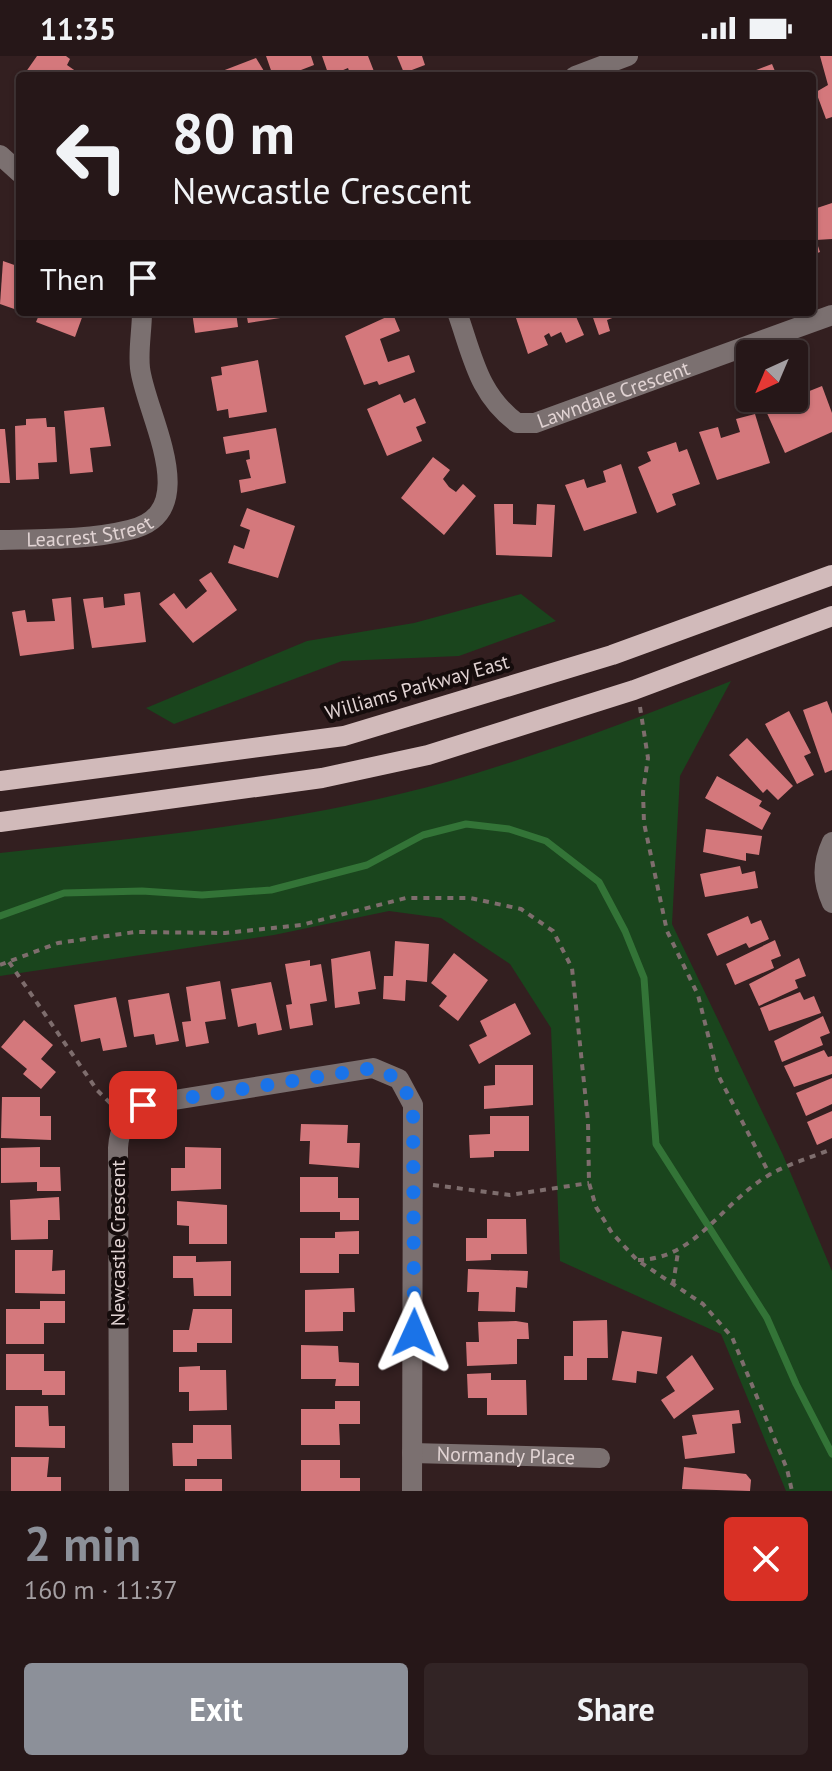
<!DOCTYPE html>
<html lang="en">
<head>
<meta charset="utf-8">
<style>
	body { margin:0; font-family:"PT Sans",sans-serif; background:#322425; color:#f1f3f6; height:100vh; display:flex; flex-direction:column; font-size:30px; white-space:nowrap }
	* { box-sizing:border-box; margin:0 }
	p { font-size:26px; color:#a49fa2 }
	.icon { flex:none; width:44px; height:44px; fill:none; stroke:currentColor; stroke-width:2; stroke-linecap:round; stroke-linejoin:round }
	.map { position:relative; height:1435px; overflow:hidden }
	.sheet { display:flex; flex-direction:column; background:#261718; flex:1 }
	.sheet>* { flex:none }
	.guide { position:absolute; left:16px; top:16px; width:800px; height:244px; border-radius:8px; box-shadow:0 2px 6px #0004,0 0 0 2px #423637; background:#261718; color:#f1f3f6; overflow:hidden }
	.needle { width:52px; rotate:224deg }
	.controls { position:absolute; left:736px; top:284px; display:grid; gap:16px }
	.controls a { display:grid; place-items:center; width:72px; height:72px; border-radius:8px; background:#261718; box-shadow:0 2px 6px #0004,0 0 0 2px #423637; font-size:40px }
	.pin { position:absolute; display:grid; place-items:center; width:68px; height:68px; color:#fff; margin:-34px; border-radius:16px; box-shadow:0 4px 12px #0006 }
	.me { position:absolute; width:88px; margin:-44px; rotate:1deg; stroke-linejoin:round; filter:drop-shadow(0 0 6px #0008) }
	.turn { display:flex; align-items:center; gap:28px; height:168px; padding:0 24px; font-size:36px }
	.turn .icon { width:104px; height:104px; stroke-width:2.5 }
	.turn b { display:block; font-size:56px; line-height:68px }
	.then { display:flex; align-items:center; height:76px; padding:0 24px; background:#0003; gap:16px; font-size:30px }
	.round { display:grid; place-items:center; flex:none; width:84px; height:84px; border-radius:8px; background:#322425 }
	.summary { display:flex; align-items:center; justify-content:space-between; height:136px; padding:0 24px }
	h1 { font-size:48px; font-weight:700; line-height:60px; color:#8c9099 }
	.primary-button { display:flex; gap:16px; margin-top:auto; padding:16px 24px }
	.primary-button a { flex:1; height:92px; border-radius:8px; background:#8c9099; color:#fff; font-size:32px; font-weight:700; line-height:92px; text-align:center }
	.primary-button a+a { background:#322425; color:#f1f3f6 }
	.status { display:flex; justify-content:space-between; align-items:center; height:56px; padding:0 40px; background:#261718; direction:ltr }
	.status svg { height:22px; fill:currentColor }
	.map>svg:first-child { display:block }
	.green { fill:#1a451d }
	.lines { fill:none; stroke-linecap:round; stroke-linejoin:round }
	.stream { stroke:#337437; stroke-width:7 }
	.building { fill:#d4787c }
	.path { stroke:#7e6d6d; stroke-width:4; stroke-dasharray:6 6; stroke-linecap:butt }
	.minor { stroke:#7b7070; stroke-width:20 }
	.major { stroke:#d1baba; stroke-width:20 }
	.route { stroke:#1a73e8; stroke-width:14; stroke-dasharray:0 25.2 }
	.labels { text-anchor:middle; stroke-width:8; stroke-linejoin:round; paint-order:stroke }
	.street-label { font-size:20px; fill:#e1d3d3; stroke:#150c0c }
</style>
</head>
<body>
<div class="status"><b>11:35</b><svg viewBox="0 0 49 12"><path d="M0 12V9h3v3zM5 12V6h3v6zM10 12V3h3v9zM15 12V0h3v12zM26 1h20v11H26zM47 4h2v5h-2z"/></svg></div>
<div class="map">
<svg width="832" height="1435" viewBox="0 0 832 1435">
	<rect width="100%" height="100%" fill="#331f20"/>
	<!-- green -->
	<g class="green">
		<path d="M 521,538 L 556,565 L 459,600 L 342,605 L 174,668 L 146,652 L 307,585 L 414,567 Z"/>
		<path d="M 731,625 L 680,720 L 672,868 L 783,1099 L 832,1215 L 832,1435 L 786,1435 L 721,1278 L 560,1205 L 551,972 L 510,908 L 441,862 L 389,855 L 274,879 L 0,920 L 0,797 C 151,781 304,766 450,725 C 546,697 639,662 731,625 Z"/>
	</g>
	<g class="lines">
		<!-- stream -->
		<path class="stream" d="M 0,860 L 64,837 L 142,835 L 202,839 L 271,834 L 367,809 L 423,779 L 466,768 L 509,773 L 546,785 L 599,826 L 625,875 L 644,922 L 656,1088 L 767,1262 L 796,1328 L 832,1398"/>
	</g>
	<!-- building -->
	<g class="building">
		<path d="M 37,0 L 66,0 L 70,3 L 67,9 L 77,16 L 74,20 L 23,20 Z"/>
		<path d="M 266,0 L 311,0 L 314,9 L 301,14 L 303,20 L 273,20 Z"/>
		<path d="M 322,0 L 368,0 L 375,18 L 351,20 L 348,12 L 329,20 Z"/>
		<path d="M 397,0 L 422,0 L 425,9 L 404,17 Z"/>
		<path d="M 820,0 L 832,0 L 832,61 L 826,63 L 816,36 L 828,29 Z"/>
		<path d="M 256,2 L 267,20 L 219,20 L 217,17 Z"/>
		<path d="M 772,8 L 777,20 L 753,20 L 751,16 Z"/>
		<path d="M 832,147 L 832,183 L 816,184 L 820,196 L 812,199 L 812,148 L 814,153 Z"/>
		<path d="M 3,205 L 20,211 L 20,255 L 0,248 Z"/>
		<path d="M 31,256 L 84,256 L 75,281 L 36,266 L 39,259 Z"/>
		<path d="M 192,256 L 236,256 L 238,271 L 195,277 Z"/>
		<path d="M 246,256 L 286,256 L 287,261 L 248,267 Z"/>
		<path d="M 514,256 L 574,256 L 584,279 L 566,287 L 561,276 L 551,281 L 549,277 L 544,280 L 548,289 L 528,298 Z"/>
		<path d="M 591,256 L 622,256 L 623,258 L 607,264 L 610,275 L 599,279 Z"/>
		<path d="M 393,258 L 400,275 L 380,283 L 388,306 L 409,299 L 415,316 L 379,329 L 377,325 L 364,329 L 345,280 Z"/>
		<path d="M 258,304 L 267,356 L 229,362 L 228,353 L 217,355 L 211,321 L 222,319 L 221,311 Z"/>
		<path d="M 822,330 L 832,357 L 832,376 L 785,397 L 766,355 L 786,348 L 790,358 L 798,355 L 806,349 L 802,338 Z"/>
		<path d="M 400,338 L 404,347 L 415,342 L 426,367 L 416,371 L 422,385 L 387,400 L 367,353 Z"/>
		<path d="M 104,351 L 111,390 L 90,392 L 93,416 L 70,418 L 64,355 Z"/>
		<path d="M 755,358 L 770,407 L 717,424 L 699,376 L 718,371 L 721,382 L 740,376 L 736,363 Z"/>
		<path d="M 46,362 L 47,371 L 55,371 L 57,406 L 38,407 L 39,423 L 16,424 L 15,370 L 26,369 L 26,363 Z"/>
		<path d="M 276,372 L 286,427 L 241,437 L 239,424 L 251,422 L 246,404 L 250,403 L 249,394 L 226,398 L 223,381 Z"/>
		<path d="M 0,373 L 5,373 L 10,427 L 0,427 Z"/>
		<path d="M 676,386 L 679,396 L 687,393 L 700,428 L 672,438 L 676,449 L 657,457 L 638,411 L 651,405 L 647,396 Z"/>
		<path d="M 433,401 L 450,414 L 443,423 L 449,431 L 456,436 L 463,428 L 476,440 L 444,479 L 401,442 Z"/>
		<path d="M 621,408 L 637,457 L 584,475 L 565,429 L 584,423 L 587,432 L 606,426 L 603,415 Z"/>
		<path d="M 494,448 L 513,448 L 513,468 L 536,469 L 537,448 L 555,449 L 552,501 L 496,499 Z"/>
		<path d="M 247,452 L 295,470 L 278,522 L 228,507 L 234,489 L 244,493 L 250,474 L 240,470 Z"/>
		<path d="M 211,516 L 237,554 L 193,587 L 159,548 L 174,537 L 186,553 L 207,535 L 199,524 Z"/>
		<path d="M 140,536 L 146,586 L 92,592 L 83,543 L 103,541 L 104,552 L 125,549 L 124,538 Z"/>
		<path d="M 71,541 L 74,593 L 20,600 L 12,556 L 25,554 L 27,566 L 55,565 L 52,543 Z"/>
		<path d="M 827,645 L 832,658 L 832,714 L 825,717 L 803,654 Z"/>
		<path d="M 789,655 L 811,697 L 804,700 L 814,719 L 797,728 L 765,668 Z"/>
		<path d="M 747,682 L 793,730 L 778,744 L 767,733 L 763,737 L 729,699 Z"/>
		<path d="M 717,720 L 762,745 L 759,750 L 771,757 L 762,774 L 705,742 Z"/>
		<path d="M 706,773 L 762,780 L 759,799 L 746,797 L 746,805 L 703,796 Z"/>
		<path d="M 740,810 L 742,818 L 755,815 L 758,832 L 705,841 L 700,818 Z"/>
		<path d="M 748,860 L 751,868 L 761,864 L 769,883 L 749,892 L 746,887 L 717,900 L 707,878 Z"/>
		<path d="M 775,884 L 781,900 L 771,904 L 774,912 L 735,929 L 726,908 Z"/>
		<path d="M 395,885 L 429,888 L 427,926 L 406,924 L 405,945 L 383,943 L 384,920 L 393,920 Z"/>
		<path d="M 370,895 L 376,933 L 358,936 L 360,948 L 335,952 L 331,903 Z"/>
		<path d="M 454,897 L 488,924 L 458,965 L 439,950 L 447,940 L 431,927 Z"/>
		<path d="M 799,902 L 806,920 L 795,924 L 798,932 L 759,950 L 749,928 Z"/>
		<path d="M 310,904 L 310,910 L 321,908 L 327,945 L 310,948 L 313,969 L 290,973 L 286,949 L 292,948 L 285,908 Z"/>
		<path d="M 220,925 L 226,963 L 205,966 L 209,987 L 186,991 L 182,966 L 191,965 L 186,931 Z"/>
		<path d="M 271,926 L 282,974 L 258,979 L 256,967 L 238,971 L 231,933 Z"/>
		<path d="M 800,936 L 804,944 L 814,940 L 821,957 L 769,975 L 760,952 Z"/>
		<path d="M 169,937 L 179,985 L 156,989 L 154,978 L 134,981 L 128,944 Z"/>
		<path d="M 116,941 L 127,991 L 103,995 L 100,982 L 81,986 L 74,949 Z"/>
		<path d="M 515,947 L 531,978 L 479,1008 L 469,989 L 487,980 L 480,965 Z"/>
		<path d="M 823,960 L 830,977 L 820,981 L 823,989 L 782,1006 L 774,985 Z"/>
		<path d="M 24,964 L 53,989 L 41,1003 L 56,1016 L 41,1033 L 23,1018 L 27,1013 L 1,991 Z"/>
		<path d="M 824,994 L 828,1001 L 832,1000 L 832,1018 L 794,1031 L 784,1010 Z"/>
		<path d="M 495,1009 L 533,1009 L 533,1049 L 484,1053 L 484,1030 L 495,1029 Z"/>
		<path d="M 832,1022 L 832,1048 L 806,1060 L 796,1037 Z"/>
		<path d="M 2,1041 L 40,1041 L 40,1060 L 51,1060 L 51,1084 L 1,1082 Z"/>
		<path d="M 832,1055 L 832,1082 L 817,1089 L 807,1066 Z"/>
		<path d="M 490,1060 L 529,1060 L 529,1095 L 494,1095 L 494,1101 L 470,1102 L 469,1079 L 490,1078 Z"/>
		<path d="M 301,1068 L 348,1069 L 347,1087 L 360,1087 L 359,1112 L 309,1108 L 310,1085 L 300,1085 Z"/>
		<path d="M 40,1091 L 40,1111 L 60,1111 L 61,1135 L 37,1135 L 37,1126 L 1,1127 L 1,1092 Z"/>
		<path d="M 185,1091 L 221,1092 L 221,1133 L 171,1135 L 171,1112 L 185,1112 Z"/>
		<path d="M 300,1121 L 338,1121 L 338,1142 L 359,1142 L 359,1164 L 340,1164 L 340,1156 L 300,1156 Z"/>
		<path d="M 59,1141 L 60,1164 L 48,1164 L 48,1183 L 11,1184 L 10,1144 Z"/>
		<path d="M 177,1145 L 227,1149 L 227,1188 L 189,1188 L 189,1170 L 177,1169 Z"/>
		<path d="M 487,1163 L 526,1163 L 527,1198 L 491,1198 L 491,1204 L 466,1205 L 466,1182 L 487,1182 Z"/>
		<path d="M 359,1175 L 359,1198 L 339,1198 L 339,1217 L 300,1217 L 300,1182 L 335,1182 L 335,1176 Z"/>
		<path d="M 15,1194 L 53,1194 L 52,1215 L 65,1214 L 65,1238 L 15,1237 Z"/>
		<path d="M 173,1200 L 196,1200 L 196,1206 L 231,1205 L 231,1240 L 194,1240 L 193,1222 L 173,1222 Z"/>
		<path d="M 468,1213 L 528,1215 L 527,1232 L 516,1231 L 515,1256 L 478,1255 L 479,1236 L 467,1236 Z"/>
		<path d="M 354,1232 L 355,1256 L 343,1256 L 343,1275 L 305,1276 L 305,1234 Z"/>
		<path d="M 40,1245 L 65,1245 L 65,1267 L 44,1267 L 44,1288 L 6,1288 L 6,1253 L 40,1253 Z"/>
		<path d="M 193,1253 L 232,1253 L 232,1287 L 197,1287 L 197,1296 L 173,1296 L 173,1274 L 189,1274 Z"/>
		<path d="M 607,1264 L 608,1302 L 587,1302 L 587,1324 L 564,1324 L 564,1300 L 573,1300 L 573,1265 Z"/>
		<path d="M 516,1265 L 528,1267 L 529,1283 L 517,1283 L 517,1308 L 467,1310 L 466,1286 L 479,1286 L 478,1266 Z"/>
		<path d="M 622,1275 L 662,1281 L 657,1318 L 637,1315 L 636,1327 L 612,1324 Z"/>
		<path d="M 301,1289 L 338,1290 L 339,1306 L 359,1307 L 359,1330 L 335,1330 L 336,1323 L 301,1323 Z"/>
		<path d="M 6,1298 L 44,1298 L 44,1315 L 65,1315 L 65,1339 L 42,1339 L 42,1334 L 6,1334 Z"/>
		<path d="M 692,1299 L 714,1333 L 674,1363 L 661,1344 L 675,1335 L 666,1321 Z"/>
		<path d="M 200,1310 L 200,1314 L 226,1314 L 227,1354 L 189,1355 L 189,1336 L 179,1336 L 179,1311 Z"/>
		<path d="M 491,1317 L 491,1324 L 526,1324 L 527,1359 L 487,1359 L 487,1342 L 468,1342 L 467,1318 Z"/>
		<path d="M 335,1345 L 360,1345 L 360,1368 L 339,1368 L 340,1389 L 301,1389 L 301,1353 L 335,1353 Z"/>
		<path d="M 15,1350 L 48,1350 L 49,1370 L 65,1370 L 65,1392 L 15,1391 Z"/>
		<path d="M 739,1354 L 741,1367 L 732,1368 L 735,1397 L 685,1403 L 682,1380 L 697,1378 L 692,1359 Z"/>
		<path d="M 193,1369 L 231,1369 L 232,1403 L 197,1403 L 197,1410 L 173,1410 L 172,1387 L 193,1387 Z"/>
		<path d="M 11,1401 L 49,1401 L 47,1421 L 61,1421 L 61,1435 L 11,1435 Z"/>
		<path d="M 301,1404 L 340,1404 L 340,1422 L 360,1422 L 360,1435 L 301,1435 Z"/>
		<path d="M 684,1411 L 746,1418 L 751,1424 L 750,1435 L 682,1433 Z"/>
		<rect x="185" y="1423" width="37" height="12"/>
	</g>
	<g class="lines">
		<!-- path -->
		<g class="path">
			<path d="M 640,651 L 648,702 L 643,736 L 644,767 L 667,875 L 698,939 L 718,1019 L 770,1119"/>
			<path d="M 9,906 L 97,1034 L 113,1050"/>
			<path d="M 0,909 L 58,887 L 135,876 L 225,877 L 301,869 L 406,842 L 470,842 L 521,853 L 553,875 L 572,912 L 588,1065 L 589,1127 L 596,1151 L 612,1177 L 637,1204 L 703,1248 L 732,1281 L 787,1413 L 792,1435"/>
			<path d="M 433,1129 L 510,1139 L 589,1127"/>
			<path d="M 638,1204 C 696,1203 721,1147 769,1119 C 788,1108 812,1101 832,1093"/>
			<path d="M 673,1229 L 678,1196"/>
		</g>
		<!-- minor -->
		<g class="minor">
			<path d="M 575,20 L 628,0"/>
			<path d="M 0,99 L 20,117"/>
			<path id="s1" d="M 457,256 C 473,301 478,338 517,367 L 535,367 L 832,259"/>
			<path id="s2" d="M 0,484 C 42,483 89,484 129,474 C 206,457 145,357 140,312 C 138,294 142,274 142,256"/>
			<path d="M 832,786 C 822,808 822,825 832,847"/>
			<path id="s3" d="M 412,1397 L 600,1402"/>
			<path d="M 119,1435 L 118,1092 C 119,1071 128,1062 143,1049 L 373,1012 L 399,1023 L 413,1049 L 412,1435"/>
		</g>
		<!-- major -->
		<g class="major">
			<path d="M 0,725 L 344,680 L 612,599 L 832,519"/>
			<path d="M 0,766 L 322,722 L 428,699 L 634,634 L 832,560"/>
		</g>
	</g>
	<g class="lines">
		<!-- route -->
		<path class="route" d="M 143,1049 L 373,1012 L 399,1023 L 413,1049 L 414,1277"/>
	</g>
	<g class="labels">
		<!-- street labels -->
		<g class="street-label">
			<text dy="7" stroke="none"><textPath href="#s1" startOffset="230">Lawndale Crescent</textPath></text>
			<text dy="7" stroke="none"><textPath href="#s2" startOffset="90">Leacrest Street</textPath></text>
			<text transform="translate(417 631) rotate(-16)" y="7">Williams Parkway East</text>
			<text transform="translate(118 1187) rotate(-90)" y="7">Newcastle Crescent</text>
			<text dy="7" stroke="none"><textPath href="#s3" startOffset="94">Normandy Place</textPath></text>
		</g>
	</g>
</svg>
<div class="controls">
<a><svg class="needle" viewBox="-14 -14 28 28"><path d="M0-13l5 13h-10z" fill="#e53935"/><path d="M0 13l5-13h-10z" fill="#a49fa2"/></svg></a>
</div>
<div class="pin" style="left:143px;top:1049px;background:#d93025"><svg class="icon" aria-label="arrive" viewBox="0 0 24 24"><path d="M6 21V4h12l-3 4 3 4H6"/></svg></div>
<svg class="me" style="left:414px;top:1277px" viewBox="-20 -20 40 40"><path d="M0-17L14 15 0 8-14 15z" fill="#1a73e8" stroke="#fff" stroke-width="4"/></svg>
<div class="guide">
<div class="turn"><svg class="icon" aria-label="left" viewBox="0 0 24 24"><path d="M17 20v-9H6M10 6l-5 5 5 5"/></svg><div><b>80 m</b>Newcastle Crescent</div></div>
<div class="then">Then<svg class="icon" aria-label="arrive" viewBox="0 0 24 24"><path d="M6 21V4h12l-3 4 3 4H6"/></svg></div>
</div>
</div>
<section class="sheet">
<div class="summary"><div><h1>2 min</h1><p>160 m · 11:37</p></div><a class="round" style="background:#d93025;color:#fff"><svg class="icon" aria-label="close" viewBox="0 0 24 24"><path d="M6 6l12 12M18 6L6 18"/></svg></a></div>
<div class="primary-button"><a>Exit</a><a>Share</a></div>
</section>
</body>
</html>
